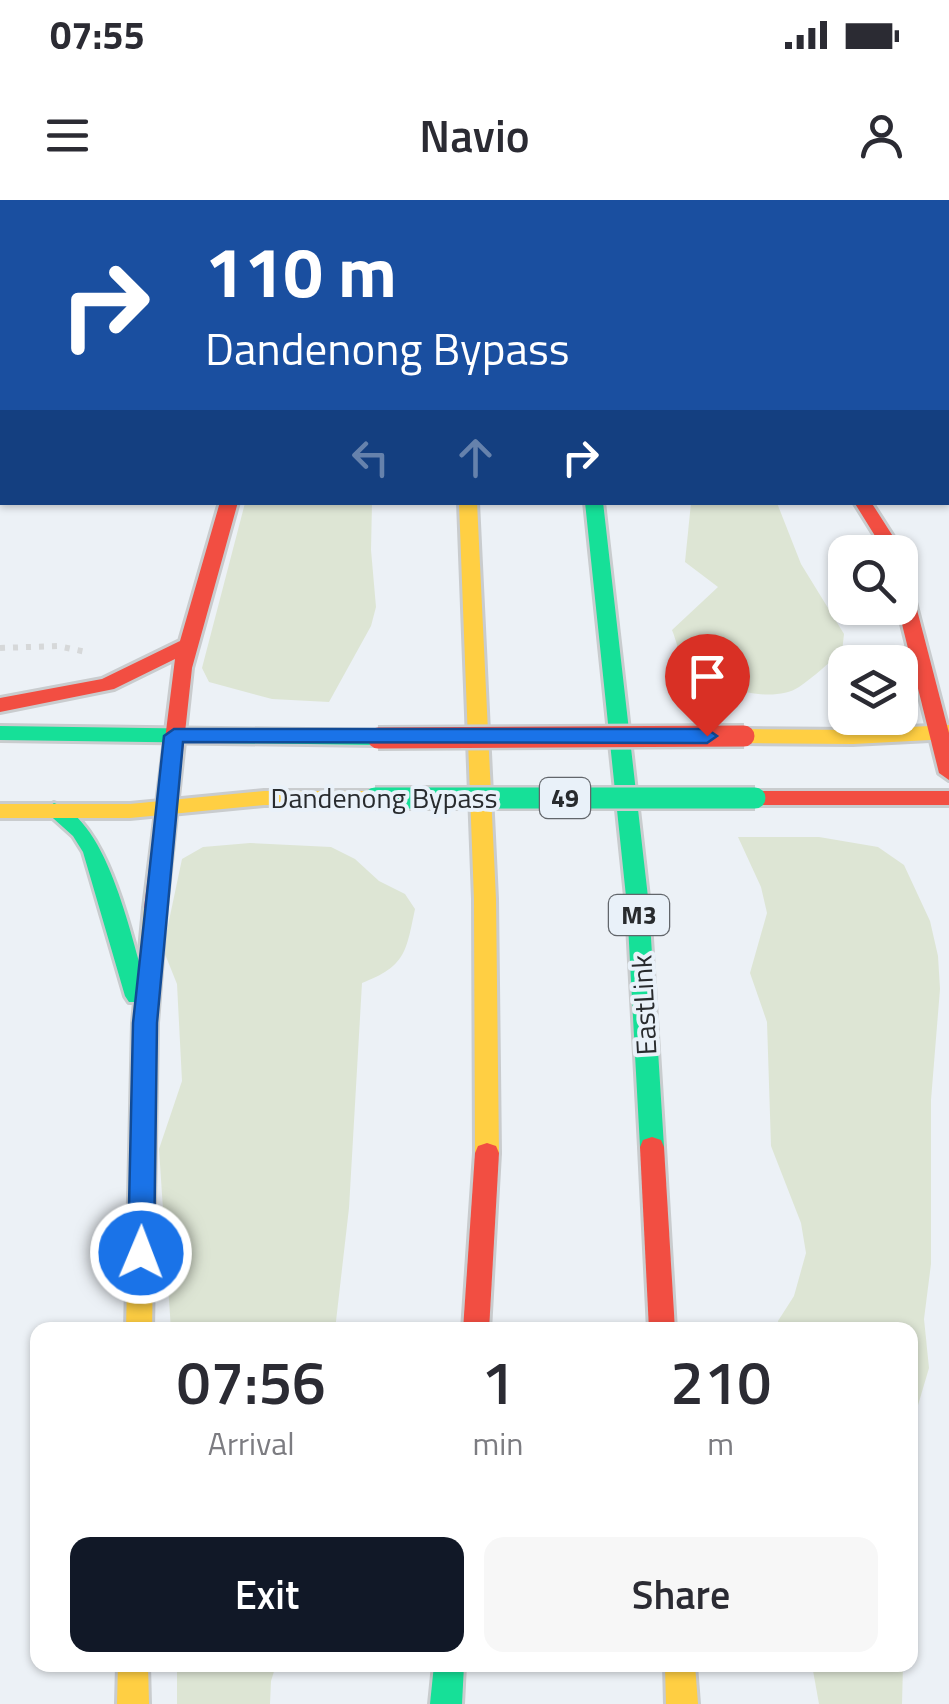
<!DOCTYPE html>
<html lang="en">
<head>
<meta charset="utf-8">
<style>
	body { margin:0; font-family:"Titillium Web",sans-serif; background:#f7f7f7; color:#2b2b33; height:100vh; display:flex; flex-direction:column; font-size:38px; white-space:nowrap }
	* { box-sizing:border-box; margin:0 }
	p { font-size:32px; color:#7c7c81 }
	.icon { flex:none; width:55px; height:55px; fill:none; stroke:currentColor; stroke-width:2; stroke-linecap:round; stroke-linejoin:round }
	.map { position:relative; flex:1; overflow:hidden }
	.side { position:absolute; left:30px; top:1122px; width:888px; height:350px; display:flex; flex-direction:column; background:#fff; border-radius:20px; box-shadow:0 2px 8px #0004 }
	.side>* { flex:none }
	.banner { position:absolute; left:0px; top:0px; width:950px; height:305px; box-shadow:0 2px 8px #0004; background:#1a4fa0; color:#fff; overflow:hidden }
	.controls { position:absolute; left:828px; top:335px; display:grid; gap:20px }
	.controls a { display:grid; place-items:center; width:90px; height:90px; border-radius:20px; background:#fff; box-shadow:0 2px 8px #0004; font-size:50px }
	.pin { position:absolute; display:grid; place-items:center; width:85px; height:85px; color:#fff; margin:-102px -42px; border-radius:50% 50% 50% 0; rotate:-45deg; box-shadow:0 0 10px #0007 }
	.pin .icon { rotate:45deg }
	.me { position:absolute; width:110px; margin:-55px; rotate:1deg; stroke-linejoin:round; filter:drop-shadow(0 0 8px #0008) }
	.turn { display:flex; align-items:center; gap:35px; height:210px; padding:0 40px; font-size:45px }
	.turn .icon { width:130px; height:130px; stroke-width:2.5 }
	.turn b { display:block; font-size:70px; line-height:85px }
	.lanes { display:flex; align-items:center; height:95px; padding:0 40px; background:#0003; justify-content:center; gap:50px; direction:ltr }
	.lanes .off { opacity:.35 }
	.eta { display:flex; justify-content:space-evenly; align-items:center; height:170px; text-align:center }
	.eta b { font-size:60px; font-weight:600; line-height:70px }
	.action { display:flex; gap:20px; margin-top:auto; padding:20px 40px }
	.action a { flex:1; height:115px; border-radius:20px; background:#111827; color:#fff; font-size:40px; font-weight:600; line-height:115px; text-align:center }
	.action a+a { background:#f7f7f7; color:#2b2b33 }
	.status { display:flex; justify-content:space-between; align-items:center; height:70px; padding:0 50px; background:#fff; direction:ltr }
	.status svg { height:28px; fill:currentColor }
	header { display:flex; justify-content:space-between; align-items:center; height:130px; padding:0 40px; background:#fff; font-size:45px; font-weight:600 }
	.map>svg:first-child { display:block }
	.green { fill:#dde5d4 }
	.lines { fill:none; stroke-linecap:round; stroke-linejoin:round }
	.fast-casing { stroke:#c9ccce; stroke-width:6 }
	.slow-casing { stroke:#c9ccce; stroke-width:6 }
	.jam-casing { stroke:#c9ccce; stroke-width:6 }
	.path-far1 { stroke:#d6d8d9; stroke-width:5; stroke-dasharray:4 5; stroke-linecap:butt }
	.path { stroke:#d6d8d9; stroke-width:6; stroke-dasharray:5 8; stroke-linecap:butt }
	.fast { fill:#16e098; fill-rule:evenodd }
	.slow { fill:#ffcf43; fill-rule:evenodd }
	.jam { fill:#f24e42; fill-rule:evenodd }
	.fast-bridge-casing { stroke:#c9ccce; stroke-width:26; stroke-linecap:butt }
	.jam-bridge-casing { stroke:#c9ccce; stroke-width:26; stroke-linecap:butt }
	.fast-bridge { stroke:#16e098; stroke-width:21 }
	.jam-bridge { stroke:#f24e42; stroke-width:21 }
	.route { fill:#1a73e8; stroke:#114b97; stroke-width:2.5 }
	.labels { text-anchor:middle; stroke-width:8; stroke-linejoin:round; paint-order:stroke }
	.shield { fill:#e9f1f9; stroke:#62666b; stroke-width:2.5 }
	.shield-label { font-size:25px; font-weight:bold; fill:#282b2e }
	.street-label { font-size:28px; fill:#282b2e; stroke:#e9f1f9 }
</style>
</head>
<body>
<div class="status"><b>07:55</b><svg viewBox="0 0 49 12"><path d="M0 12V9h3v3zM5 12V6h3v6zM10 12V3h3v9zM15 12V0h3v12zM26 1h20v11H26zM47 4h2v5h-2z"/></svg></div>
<header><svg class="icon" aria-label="menu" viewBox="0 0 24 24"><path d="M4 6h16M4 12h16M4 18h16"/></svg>Navio<svg class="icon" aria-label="person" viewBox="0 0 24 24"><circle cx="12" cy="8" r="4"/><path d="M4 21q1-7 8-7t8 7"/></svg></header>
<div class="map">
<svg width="949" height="1504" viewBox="0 0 949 1504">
	<rect width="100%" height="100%" fill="#ecf1f6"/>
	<!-- green -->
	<g class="green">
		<path d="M 245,303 L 372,303 L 371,350 L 376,407 L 371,426 L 329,502 L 272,499 L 209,482 L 202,468 Z"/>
		<path d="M 777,303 L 801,364 L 844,434 L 842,452 C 828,463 814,477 799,487 C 770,506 705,486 684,460 C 678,453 676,439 672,430 L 718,387 L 685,362 L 691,303 Z"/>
		<path d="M 738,637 L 819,637 L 878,647 L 904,665 L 930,721 L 938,756 L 940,789 L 931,900 L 931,1064 L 924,1119 L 929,1168 L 913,1222 L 910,1359 L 910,1130 L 780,1130 L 778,1121 L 794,1096 L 806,1053 L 801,1023 L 771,946 L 767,822 L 750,773 L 767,713 L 761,687 Z"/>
		<path d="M 250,643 L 331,647 L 355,659 L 379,681 L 405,694 L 415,709 C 406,752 406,766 362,783 L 349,1008 L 335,1130 L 171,1130 L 159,949 L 182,881 L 177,784 L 163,749 L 182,659 L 203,647 Z"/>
		<path d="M 177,1465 L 276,1465 L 271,1481 L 270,1504 L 177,1504 Z"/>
		<path d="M 812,1465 L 903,1465 L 902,1504 L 819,1504 Z"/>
	</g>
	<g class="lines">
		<defs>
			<g id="fast">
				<path d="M 585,302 L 603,302 L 649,706 L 664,947 L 661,954 L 652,957 L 643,954 L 640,947 L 627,706 Z"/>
				<path d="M 0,526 L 378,531 L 388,538 L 378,545 L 0,540 Z"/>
				<path d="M 54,603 C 110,620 132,744 149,796 L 145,802 L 129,802 L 125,796 L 83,652 L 73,636 L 44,610 Z"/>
				<path d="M 434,1465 L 464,1465 L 462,1504 L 430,1504 Z"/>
			</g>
			<g id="slow">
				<path d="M 521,0 L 535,0 L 536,2 L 522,2 Z"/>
				<path d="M 459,302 L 477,302 L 496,699 L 499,953 L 496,960 L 487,963 L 478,960 L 475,953 L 474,699 Z"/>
				<path d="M 949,525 L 949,539 L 853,544 L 744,543 L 734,536 L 744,529 L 853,530 Z"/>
				<path d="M 264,591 L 375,591 L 385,598 L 375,605 L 264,605 L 130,618 L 0,618 L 0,604 L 130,604 Z"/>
				<path d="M 155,700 L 166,708 L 157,823 L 152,1130 L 126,1130 L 133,823 L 144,708 Z"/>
				<path d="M 118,1465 L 148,1465 L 149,1504 L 117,1504 Z"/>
				<path d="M 665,1465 L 695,1465 L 698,1504 L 666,1504 Z"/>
			</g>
			<g id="jam">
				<rect x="414" y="0" width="14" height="2"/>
				<path d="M 640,0 L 655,0 L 656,2 L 642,2 Z"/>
				<path d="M 220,302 L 238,302 L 192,468 L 166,708 L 155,716 L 144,708 L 175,459 L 114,489 L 0,512 L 0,498 L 102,479 L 180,441 Z"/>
				<path d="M 854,302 L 871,302 L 903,352 L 900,356 L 900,352 L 885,352 Z"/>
				<path d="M 900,373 L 909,379 L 949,533 L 949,580 L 939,573 L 898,408 Z"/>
				<path d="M 755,591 L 949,591 L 949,605 L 755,605 L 745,598 Z"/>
				<path d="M 652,937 L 661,940 L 664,947 L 675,1130 L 649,1130 L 640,947 L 643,940 Z"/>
				<path d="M 487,943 L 496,946 L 499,953 L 489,1130 L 463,1130 L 475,953 L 478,946 Z"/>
			</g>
		</defs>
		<!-- fast casing -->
		<use href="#fast" class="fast-casing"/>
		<!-- slow casing -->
		<use href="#slow" class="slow-casing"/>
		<!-- jam casing -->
		<use href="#jam" class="jam-casing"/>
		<!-- path-far1 -->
		<path class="path-far1" d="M 825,2 L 829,0"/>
		<!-- path -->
		<path class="path" d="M 0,448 L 58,446 L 86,452"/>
		<!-- fast -->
		<use href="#fast" class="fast"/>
		<!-- slow -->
		<use href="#slow" class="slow"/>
		<!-- jam -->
		<use href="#jam" class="jam"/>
		<defs>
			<path id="fast-bridge" d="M 375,598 L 755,598"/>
			<path id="jam-bridge" d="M 378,538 L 744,536"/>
		</defs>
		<!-- fast-bridge casing -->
		<use href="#fast-bridge" class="fast-bridge-casing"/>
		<!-- jam-bridge casing -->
		<use href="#jam-bridge" class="jam-bridge-casing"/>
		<!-- fast-bridge -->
		<use href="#fast-bridge" class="fast-bridge"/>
		<!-- jam-bridge -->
		<use href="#jam-bridge" class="jam-bridge"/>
	</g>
	<!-- route -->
	<path class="route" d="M 174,529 L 707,529 L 717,536 L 707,543 L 183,542 L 157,823 L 154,1053 L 150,1061 L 141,1065 L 131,1061 L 128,1053 L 133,823 L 164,536 Z"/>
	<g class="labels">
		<!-- shield labels -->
		<g class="shield">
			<rect x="540" y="578" width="50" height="40" rx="8"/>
			<rect x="609" y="695" width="60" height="40" rx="8"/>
		</g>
		<g class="shield-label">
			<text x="565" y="607">49</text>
			<text x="639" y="724">M3</text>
		</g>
		<!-- street labels -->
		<g class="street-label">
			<text x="384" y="608">Dandenong Bypass</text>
			<text transform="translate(644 805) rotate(-93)" y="10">EastLink</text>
		</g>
	</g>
</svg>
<div class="controls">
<a><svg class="icon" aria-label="search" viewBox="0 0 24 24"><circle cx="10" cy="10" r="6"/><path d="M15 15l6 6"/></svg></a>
<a><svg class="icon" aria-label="layers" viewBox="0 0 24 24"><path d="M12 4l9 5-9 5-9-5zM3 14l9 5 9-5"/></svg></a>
</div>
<div class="pin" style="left:707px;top:536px;background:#d93025"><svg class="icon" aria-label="arrive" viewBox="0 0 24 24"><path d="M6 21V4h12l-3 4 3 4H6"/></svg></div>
<svg class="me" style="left:141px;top:1053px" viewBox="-20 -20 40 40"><circle r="17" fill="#1a73e8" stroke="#fff" stroke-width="3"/><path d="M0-11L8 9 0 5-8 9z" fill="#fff"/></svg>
<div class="banner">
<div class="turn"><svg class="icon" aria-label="right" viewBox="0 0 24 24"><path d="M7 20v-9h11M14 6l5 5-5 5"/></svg><div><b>110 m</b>Dandenong Bypass</div></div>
<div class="lanes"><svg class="icon off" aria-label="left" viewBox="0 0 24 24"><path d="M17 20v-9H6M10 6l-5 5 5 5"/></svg><svg class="icon off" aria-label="ahead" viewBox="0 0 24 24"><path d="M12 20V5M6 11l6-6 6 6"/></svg><svg class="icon" aria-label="right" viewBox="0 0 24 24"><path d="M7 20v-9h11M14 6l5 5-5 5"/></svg></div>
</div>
<section class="side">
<div class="eta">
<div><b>07:56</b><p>Arrival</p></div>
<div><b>1</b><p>min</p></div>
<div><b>210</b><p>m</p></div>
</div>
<div class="action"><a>Exit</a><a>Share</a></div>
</section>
</div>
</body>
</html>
